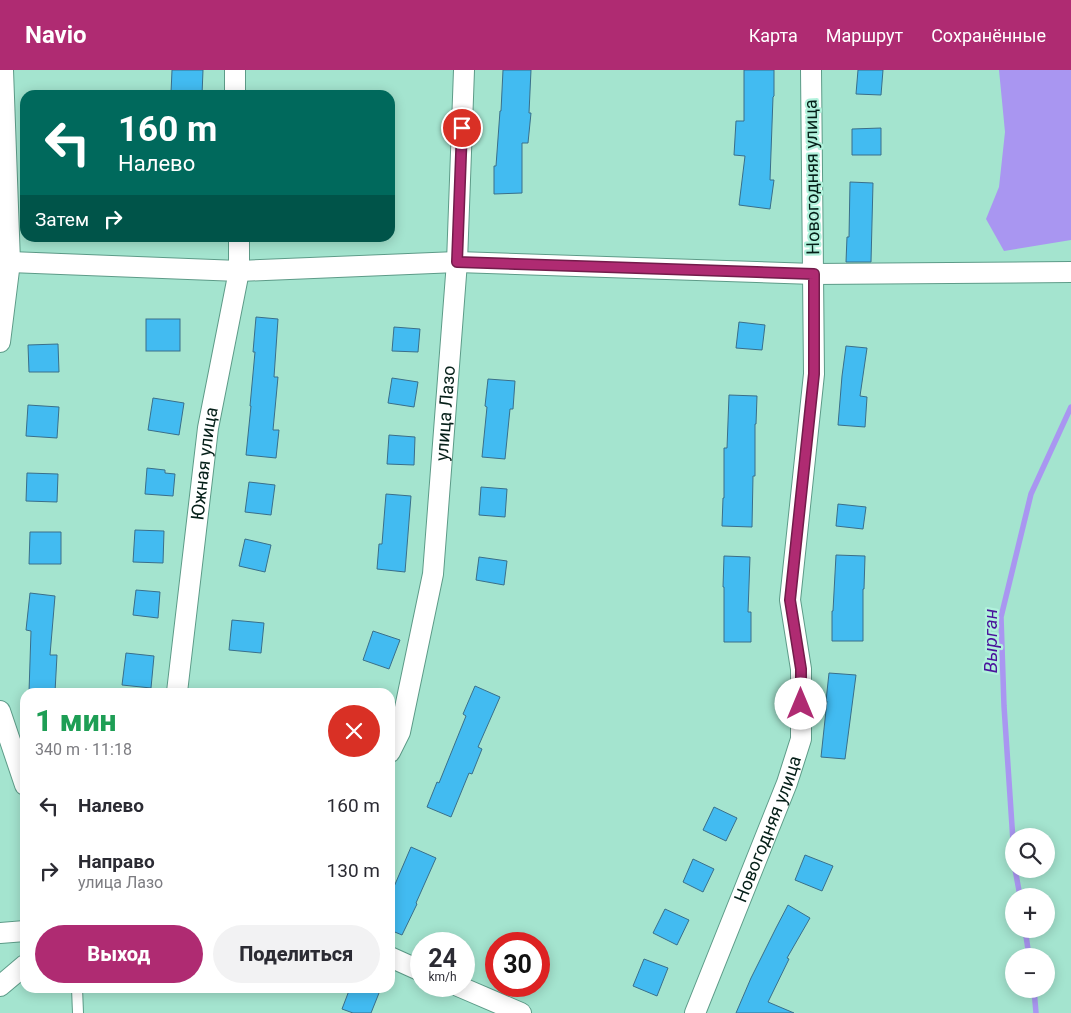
<!DOCTYPE html>
<html lang="ru">
<head>
<meta charset="utf-8">
<style>
	body { margin:0; font-family:Roboto,sans-serif; background:#f2f2f3; color:#2b2b33; height:100vh; display:flex; flex-direction:column; font-size:19px; white-space:nowrap }
	* { box-sizing:border-box; margin:0 }
	p { font-size:16px; color:#7c7c81 }
	.icon { flex:none; width:28px; height:28px; fill:none; stroke:currentColor; stroke-width:2; stroke-linecap:round; stroke-linejoin:round }
	.map { position:relative; flex:1; overflow:hidden }
	.side { position:absolute; left:20px; top:618px; width:375px; height:305px; display:flex; flex-direction:column; background:#fff; border-radius:15px; box-shadow:0 2px 12px #0003 }
	.side>* { flex:none }
	.guide { position:absolute; left:20px; top:20px; width:375px; height:152px; border-radius:15px; box-shadow:0 2px 12px #0003; background:#00695c; color:#fff; overflow:hidden }
	.tools { position:absolute; left:1005px; top:758px; display:grid; gap:10px }
	.tools a { display:grid; place-items:center; width:50px; height:50px; border-radius:50%; background:#fff; box-shadow:0 2px 12px #0003; font-size:25px }
	.speed { position:absolute; left:410px; top:862px; display:flex; gap:10px; font-size:25px; font-weight:700; text-align:center }
	.speed>* { display:grid; place-content:center; width:65px; height:65px; border-radius:50%; background:#fff; box-shadow:0 2px 12px #0003; line-height:1 }
	.speed small { font-size:12px; font-weight:400 }
	.speed .limit { border:8px solid #d22; background:#fff; color:#111 }
	.pin { position:absolute; display:grid; place-items:center; width:42px; height:42px; color:#fff; margin:-21px; border:2px solid #fff; border-radius:50%; box-shadow:0 1px 5px #0007 }
	.me { position:absolute; width:55px; margin:-28px; rotate:0deg; stroke-linejoin:round; filter:drop-shadow(0 0 4px #0008) }
	.turn { display:flex; align-items:center; gap:18px; height:105px; padding:0 15px; font-size:22px }
	.turn .icon { width:65px; height:65px; stroke-width:2.5 }
	.turn b { display:block; font-size:35px; line-height:42px }
	.then { display:flex; align-items:center; height:48px; padding:0 15px; background:#0003; gap:10px; font-size:19px }
	.round { display:grid; place-items:center; flex:none; width:52px; height:52px; border-radius:26px; background:#f2f2f3 }
	.headline { display:flex; align-items:center; justify-content:space-between; height:85px; padding:0 15px }
	h1 { font-size:30px; font-weight:800; line-height:38px; color:#1e9e55 }
	.cta { display:flex; gap:10px; margin-top:auto; padding:10px 15px }
	.cta a { flex:1; height:58px; border-radius:30px; background:#af2b72; color:#fff; font-size:20px; font-weight:800; line-height:58px; text-align:center }
	.cta a+a { background:#f2f2f3; color:#2b2b33 }
	ul { padding:0; list-style:none }
	li { display:flex; align-items:center; gap:15px; height:65px; padding:0 15px }
	li div { flex:1 }
	li b { display:block; font-size:19px }
	li em { font-style:normal }
	header { display:flex; align-items:center; gap:30px; box-sizing:border-box; height:70px; padding:0 25px; background:#af2b72; color:#fff }
	header strong { font-size:24px }
	nav { display:flex; gap:28px; margin-inline-start:auto; font-size:18px }
	.map>svg:first-child { display:block }
	.water { fill:#a996f1 }
	.lines { fill:none; stroke-linecap:round; stroke-linejoin:round }
	.stream { stroke:#a996f1; stroke-width:5.5 }
	.building { fill:#42bbf1; stroke:#3a6f8a }
	.service-casing { stroke:#5d9b88; stroke-width:12 }
	.minor-casing { stroke:#5d9b88; stroke-width:22 }
	.service { stroke:#fff; stroke-width:10 }
	.minor { stroke:#fff; stroke-width:20 }
	.route-casing { stroke:#721c4a; stroke-width:12 }
	.route { stroke:#af2b72; stroke-width:9 }
	.labels { text-anchor:middle; stroke-width:4.5; stroke-linejoin:round; paint-order:stroke }
	.street-label { font-size:18px; fill:#051f18; stroke:#b1f2dc }
	.water-label { font-size:19px; font-style:italic; fill:#4a129b; stroke:#b1f2dc }
</style>
</head>
<body>
<header>
<strong>Navio</strong>
<nav><a>Карта</a><a>Маршрут</a><a>Сохранённые</a></nav>
</header>
<div class="map">
<svg width="1071" height="943" viewBox="0 0 1071 943">
	<rect width="100%" height="100%" fill="#a4e4cf"/>
	<!-- water -->
	<path class="water" d="M 999,0 L 1071,0 L 1071,170 L 1004,181 L 986,149 L 999,117 L 1005,62 Z"/>
	<g class="lines">
		<!-- stream -->
		<g class="stream">
			<path d="M 1014,786 L 1004,636 L 1001,547 L 1031,424 L 1071,337"/>
			<path d="M 1015,799 L 1020,826"/>
			<path d="M 1025,859 L 1029,886"/>
			<path d="M 1034,919 L 1036,943"/>
		</g>
	</g>
	<!-- building -->
	<g class="building">
		<path d="M 172,0 L 203,0 L 202,25 L 171,23 Z"/>
		<path d="M 503,0 L 531,0 L 529,43 L 531,43 L 528,73 L 522,73 L 522,123 L 494,124 L 494,96 L 496,96 L 500,41 L 501,41 Z"/>
		<path d="M 744,0 L 774,0 L 774,26 L 773,27 L 770,110 L 774,110 L 770,139 L 739,135 L 745,86 L 734,85 L 736,51 L 744,51 Z"/>
		<path d="M 858,0 L 883,0 L 881,25 L 856,24 Z"/>
		<path d="M 881,58 L 881,85 L 852,85 L 852,59 Z"/>
		<path d="M 850,112 L 873,113 L 871,192 L 846,192 L 847,167 L 849,167 Z"/>
		<path d="M 256,247 L 278,249 L 274,307 L 278,307 L 273,360 L 279,360 L 276,388 L 246,385 L 251,336 L 250,336 L 255,282 L 253,282 Z"/>
		<rect x="146" y="249" width="34" height="32"/>
		<path d="M 739,252 L 765,255 L 762,280 L 736,278 Z"/>
		<path d="M 394,257 L 420,259 L 418,282 L 392,281 Z"/>
		<path d="M 58,274 L 59,302 L 29,302 L 28,275 Z"/>
		<path d="M 846,276 L 867,278 L 860,326 L 867,327 L 865,357 L 838,355 L 842,306 Z"/>
		<path d="M 392,308 L 418,312 L 414,337 L 388,333 Z"/>
		<path d="M 488,309 L 515,311 L 513,339 L 510,339 L 505,389 L 482,387 L 487,337 L 485,336 Z"/>
		<path d="M 729,325 L 757,326 L 756,354 L 755,354 L 755,406 L 753,406 L 752,457 L 722,456 L 723,428 L 724,428 L 724,378 L 727,378 Z"/>
		<path d="M 153,328 L 184,333 L 179,365 L 148,360 Z"/>
		<path d="M 28,335 L 59,337 L 57,368 L 26,366 Z"/>
		<path d="M 389,365 L 415,367 L 414,395 L 387,394 Z"/>
		<path d="M 147,398 L 165,400 L 165,403 L 175,404 L 173,426 L 145,424 Z"/>
		<path d="M 27,403 L 58,404 L 57,432 L 26,431 Z"/>
		<path d="M 249,412 L 275,415 L 271,445 L 245,442 Z"/>
		<path d="M 481,417 L 507,419 L 505,447 L 479,445 Z"/>
		<path d="M 386,424 L 411,426 L 405,502 L 377,499 L 379,474 L 382,474 Z"/>
		<path d="M 838,434 L 866,437 L 863,459 L 836,456 Z"/>
		<path d="M 135,460 L 164,461 L 163,493 L 133,492 Z"/>
		<path d="M 30,462 L 61,462 L 61,494 L 29,494 Z"/>
		<path d="M 245,469 L 271,475 L 265,502 L 239,496 Z"/>
		<path d="M 836,485 L 865,486 L 864,519 L 863,519 L 863,571 L 832,571 L 832,541 L 833,541 Z"/>
		<path d="M 724,486 L 750,487 L 748,542 L 751,542 L 751,572 L 724,572 L 724,517 L 723,517 Z"/>
		<path d="M 479,487 L 507,491 L 504,515 L 476,510 Z"/>
		<path d="M 136,520 L 160,522 L 158,548 L 133,545 Z"/>
		<path d="M 30,523 L 55,526 L 50,585 L 57,585 L 55,622 L 29,622 L 31,561 L 26,560 Z"/>
		<path d="M 232,550 L 264,553 L 261,583 L 229,580 Z"/>
		<path d="M 373,561 L 400,570 L 389,599 L 363,590 Z"/>
		<path d="M 126,583 L 154,586 L 151,618 L 122,615 Z"/>
		<path d="M 829,603 L 856,605 L 845,689 L 821,687 L 827,631 L 826,631 Z"/>
		<path d="M 475,616 L 500,627 L 478,677 L 482,679 L 472,704 L 469,703 L 451,747 L 427,737 L 437,712 L 439,713 L 466,646 L 463,644 Z"/>
		<path d="M 714,737 L 737,748 L 726,771 L 703,760 Z"/>
		<path d="M 411,777 L 436,788 L 416,833 L 417,834 L 402,865 L 390,860 L 390,826 Z"/>
		<path d="M 805,785 L 833,796 L 822,821 L 795,810 Z"/>
		<path d="M 693,789 L 714,799 L 703,822 L 683,812 Z"/>
		<path d="M 788,835 L 810,848 L 787,888 L 789,889 L 768,932 L 794,943 L 736,943 L 751,908 L 776,858 Z"/>
		<path d="M 665,839 L 689,850 L 677,875 L 653,863 Z"/>
		<path d="M 644,889 L 668,898 L 657,926 L 633,916 Z"/>
		<path d="M 350,918 L 381,918 L 371,943 L 353,943 L 342,939 Z"/>
	</g>
	<g class="lines">
		<defs>
			<path id="service" d="M 77,918 L 78,943"/>
			<g id="minor">
				<path d="M 235,0 L 235,25"/>
				<path d="M 0,194 L 10,192 L 239,201 L 457,192 L 814,204 L 1071,202"/>
				<path d="M 0,272 L 10,192 L 3,0"/>
				<path id="s1" d="M 177,622 L 208,358 L 239,201 L 239,168"/>
				<path d="M 0,641 L 25,715"/>
				<path id="s2" d="M 390,682 L 400,662 L 433,504 L 457,192 L 464,0"/>
				<path d="M 0,863 L 25,861"/>
				<path d="M 390,887 L 421,901"/>
				<path d="M 0,916 L 25,895"/>
				<path d="M 458,916 L 521,943"/>
				<path id="s3" d="M 695,943 L 787,713 L 801,669 L 801,599 L 790,530 L 814,304 L 811,0"/>
			</g>
		</defs>
		<!-- service casing -->
		<use href="#service" class="service-casing"/>
		<!-- minor casing -->
		<use href="#minor" class="minor-casing"/>
		<!-- service -->
		<use href="#service" class="service"/>
		<!-- minor -->
		<use href="#minor" class="minor"/>
	</g>
	<g class="lines">
		<defs>
			<path id="route" d="M 462,58 L 457,192 L 814,204 L 814,304 L 790,530 L 801,599 L 801,634"/>
		</defs>
		<!-- route casing -->
		<use href="#route" class="route-casing"/>
		<!-- route -->
		<use href="#route" class="route"/>
	</g>
	<g class="labels">
		<!-- street labels -->
		<g class="street-label">
			<text transform="translate(812 107) rotate(-91)" y="6">Новогодняя улица</text>
			<text dy="6" stroke="none"><textPath href="#s2" startOffset="345">улица Лазо</textPath></text>
			<text dy="6" stroke="none"><textPath href="#s1" startOffset="230">Южная улица</textPath></text>
			<text dy="6" stroke="none"><textPath href="#s3" startOffset="198">Новогодняя улица</textPath></text>
		</g>
		<!-- water labels -->
		<g class="water-label">
			<text transform="translate(990 571) rotate(-90)" y="7">Вырган</text>
		</g>
	</g>
</svg>
<div class="tools">
<a><svg class="icon" aria-label="search" viewBox="0 0 24 24"><circle cx="10" cy="10" r="6"/><path d="M15 15l6 6"/></svg></a>
<a>+</a>
<a>−</a>
</div>
<div class="speed"><div>24<small>km/h</small></div><div class="limit">30</div></div>
<div class="pin" style="left:462px;top:58px;background:#d93025"><svg class="icon" aria-label="arrive" viewBox="0 0 24 24"><path d="M6 21V4h12l-3 4 3 4H6"/></svg></div>
<svg class="me" style="left:801px;top:634px" viewBox="-20 -20 40 40"><circle r="19" fill="#fff"/><path d="M0-13L10 11 0 6-10 11z" fill="#af2b72"/></svg>
<div class="guide">
<div class="turn"><svg class="icon" aria-label="left" viewBox="0 0 24 24"><path d="M17 20v-9H6M10 6l-5 5 5 5"/></svg><div><b>160 m</b>Налево</div></div>
<div class="then">Затем<svg class="icon" aria-label="right" viewBox="0 0 24 24"><path d="M7 20v-9h11M14 6l5 5-5 5"/></svg></div>
</div>
<section class="side">
<div class="headline"><div><h1>1 мин</h1><p>340 m · 11:18</p></div><a class="round" style="background:#d93025;color:#fff"><svg class="icon" aria-label="close" viewBox="0 0 24 24"><path d="M6 6l12 12M18 6L6 18"/></svg></a></div>
<ul>
<li><svg class="icon" aria-label="left" viewBox="0 0 24 24"><path d="M17 20v-9H6M10 6l-5 5 5 5"/></svg><div><b>Налево</b></div><em>160 m</em></li>
<li><svg class="icon" aria-label="right" viewBox="0 0 24 24"><path d="M7 20v-9h11M14 6l5 5-5 5"/></svg><div><b>Направо</b><p>улица Лазо</p></div><em>130 m</em></li>
</ul>
<div class="cta"><a>Выход</a><a>Поделиться</a></div>
</section>
</div>
</body>
</html>
